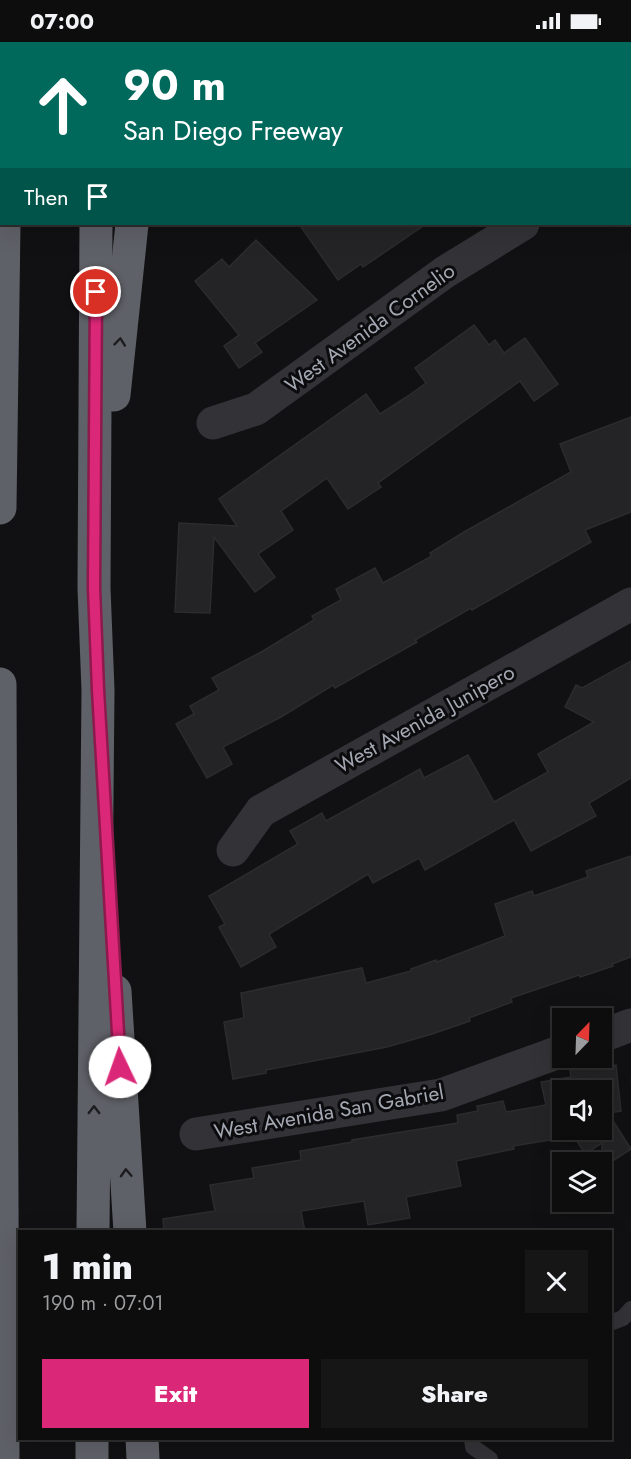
<!DOCTYPE html>
<html lang="en">
<head>
<meta charset="utf-8">
<style>
	body { margin:0; font-family:Jost,sans-serif; background:#161617; color:#f1f3f6; height:100vh; display:flex; flex-direction:column; font-size:22px; white-space:nowrap }
	* { box-sizing:border-box; margin:0 }
	p { font-size:20px; color:#9a9c9e }
	.icon { flex:none; width:33px; height:33px; fill:none; stroke:currentColor; stroke-width:2; stroke-linecap:round; stroke-linejoin:round }
	.map { position:relative; flex:1; overflow:hidden }
	.details { position:absolute; left:18px; top:1188px; width:594px; height:210px; display:flex; flex-direction:column; background:#0d0d0e; border-radius:0px; box-shadow:0 6px 24px #0002,0 0 0 2px #2d2d2e }
	.details>* { flex:none }
	.banner { position:absolute; left:0px; top:0px; width:632px; height:183px; box-shadow:0 6px 24px #0002,0 0 0 2px #2d2d2e; background:#00695c; color:#fff; overflow:hidden }
	.needle { width:39px; rotate:23deg }
	.buttons { position:absolute; left:552px; top:966px; display:grid; gap:12px }
	.buttons a { display:grid; place-items:center; width:60px; height:60px; border-radius:0px; background:#0d0d0e; box-shadow:0 6px 24px #0002,0 0 0 2px #2d2d2e; font-size:30px }
	.pin { position:absolute; display:grid; place-items:center; width:51px; height:51px; color:#fff; margin:-26px; border:3px solid #fff; border-radius:50%; box-shadow:0 2px 6px #0007 }
	.me { position:absolute; width:66px; margin:-33px; rotate:357deg; stroke-linejoin:round; filter:drop-shadow(0 0 4px #0008) }
	.turn { display:flex; align-items:center; gap:21px; height:126px; padding:0 24px; font-size:27px }
	.turn .icon { width:78px; height:78px; stroke-width:2.5 }
	.turn b { display:block; font-size:42px; line-height:51px }
	.then { display:flex; align-items:center; height:57px; padding:0 24px; background:#0003; gap:12px; font-size:22px }
	.round { display:grid; place-items:center; flex:none; width:63px; height:63px; border-radius:0px; background:#161617 }
	.headline { display:flex; align-items:center; justify-content:space-between; height:102px; padding:0 24px }
	h1 { font-size:36px; font-weight:800; line-height:45px }
	.primary-button { display:flex; gap:12px; margin-top:auto; padding:12px 24px }
	.primary-button a { flex:1; height:69px; border-radius:0px; background:#db2777; color:#fff; font-size:24px; font-weight:800; line-height:69px; text-align:center }
	.primary-button a+a { background:#161617; color:#f1f3f6 }
	.status { display:flex; justify-content:space-between; align-items:center; height:42px; padding:0 30px; background:#0d0d0e; direction:ltr }
	.status svg { height:16px; fill:currentColor }
	.map>svg:first-child { display:block }
	.building { fill:#242427; stroke:#2c2c2f; stroke-width:1.5; fill-rule:evenodd }
	.lines { fill:none; stroke-linecap:round; stroke-linejoin:round }
	.lane { stroke:#333337; stroke-width:16 }
	.street { stroke:#333337; stroke-width:33 }
	.highway { stroke:#5f6168; stroke-width:33 }
	.oneway { stroke:#1d1d20 }
	.route-casing { stroke:#8e194d; stroke-width:15 }
	.route { stroke:#db2777; stroke-width:10 }
	.labels { text-anchor:middle; stroke-width:6; stroke-linejoin:round; paint-order:stroke }
	.street-label { font-size:21px; fill:#a4a8b2; stroke:#0c0c0e }
</style>
</head>
<body>
<div class="status"><b>07:00</b><svg viewBox="0 0 49 12"><path d="M0 12V9h3v3zM5 12V6h3v6zM10 12V3h3v9zM15 12V0h3v12zM26 1h20v11H26zM47 4h2v5h-2z"/></svg></div>
<div class="map">
<svg width="631" height="1417" viewBox="0 0 631 1417">
	<rect width="100%" height="100%" fill="#111113"/>
	<!-- building -->
	<g class="building">
		<path d="M 299,182 L 426,182 L 363,225 L 361,222 L 338,238 Z"/>
		<path d="M 256,198 L 317,258 L 255,301 L 262,310 L 239,326 L 224,304 L 239,293 L 195,239 L 222,217 L 229,225 Z"/>
		<path d="M 474,283 L 489,303 L 495,298 L 504,311 L 525,296 L 558,342 L 534,359 L 520,339 L 378,441 L 381,445 L 348,467 L 327,436 L 281,469 L 293,488 L 258,512 L 275,535 L 255,550 L 214,495 L 210,571 L 175,570 L 179,481 L 237,484 L 219,457 L 366,352 L 380,372 L 408,354 L 426,341 L 415,326 Z"/>
		<path d="M 631,375 L 631,470 L 585,488 L 591,500 L 472,568 L 471,566 L 415,598 L 417,600 L 372,625 L 335,646 L 333,643 L 281,675 L 223,705 L 232,722 L 207,736 L 176,682 L 194,672 L 190,664 L 219,648 L 212,636 L 263,609 L 314,578 L 312,574 L 341,558 L 336,547 L 375,526 L 383,541 L 432,514 L 430,511 L 464,490 L 571,430 L 560,402 Z"/>
		<path d="M 631,619 L 631,736 L 589,761 L 596,774 L 531,809 L 514,778 L 425,828 L 419,816 L 373,841 L 368,832 L 269,892 L 276,905 L 241,925 L 219,885 L 225,882 L 209,854 L 298,802 L 290,789 L 322,771 L 326,779 L 420,727 L 424,736 L 468,713 L 494,760 L 548,730 L 538,712 L 594,680 L 565,665 L 576,643 L 582,646 Z"/>
		<path d="M 631,814 L 631,915 L 612,922 L 613,924 L 580,935 L 579,933 L 511,956 L 512,960 L 469,976 L 470,979 L 432,992 L 387,1005 L 266,1028 L 266,1031 L 233,1037 L 224,980 L 244,976 L 241,951 L 362,926 L 366,941 L 411,929 L 411,927 L 436,918 L 437,920 L 505,894 L 495,862 L 532,849 L 534,854 L 588,835 L 586,829 Z"/>
		<path d="M 616,1023 L 621,1069 L 608,1071 L 631,1107 L 602,1126 L 602,1101 L 585,1112 L 574,1094 L 513,1104 L 514,1107 L 456,1119 L 461,1144 L 406,1155 L 410,1176 L 368,1183 L 364,1159 L 301,1169 L 305,1190 L 164,1190 L 163,1177 L 215,1169 L 210,1143 L 254,1136 L 252,1126 L 301,1118 L 300,1109 L 352,1100 L 352,1098 L 458,1081 L 457,1073 L 478,1069 L 477,1064 L 503,1059 L 506,1070 L 546,1063 L 541,1040 L 571,1035 L 570,1028 ZM 562,1048 L 602,1048 L 602,1088 L 562,1088 Z"/>
	</g>
	<g class="lines">
		<!-- lane -->
		<g class="lane">
			<path d="M 612,0 L 613,2"/>
			<path d="M 630,73 L 631,78"/>
			<path d="M 610,1281 L 623,1276 L 631,1267"/>
			<path d="M 472,1396 L 473,1405 L 490,1417"/>
		</g>
		<!-- street -->
		<g class="street">
			<path d="M 630,114 L 631,113"/>
			<path d="M 213,381 L 256,367 L 445,230 L 523,182"/>
			<path d="M 233,808 L 261,769 L 631,562"/>
			<path d="M 602,994 L 631,983"/>
			<path d="M 196,1092 L 441,1053 L 562,1009"/>
		</g>
		<!-- highway -->
		<g class="highway">
			<path d="M 6,2 L 6,0"/>
			<path d="M 97,2 L 97,0"/>
			<path d="M 151,2 L 151,0"/>
			<path d="M 114,353 L 132,182"/>
			<path d="M 0,466 L 4,182"/>
			<path d="M 0,642 L 3,1417"/>
			<path d="M 115,949 L 130,1190"/>
			<path d="M 93,1190 L 98,648 L 94,546 L 96,182"/>
			<path d="M 142,1396 L 143,1417"/>
			<path d="M 92,1417 L 92,1396"/>
		</g>
	</g>
	<!-- one-way arrows -->
	<defs><path id="oneway-chevron" d="M-2-3.5L2.5 0L-2 3.5" fill="none" stroke-width="1.6" stroke-linecap="round" stroke-linejoin="round" transform="scale(1.5)"/></defs>
	<g class="oneway">
		<use href="#oneway-chevron" transform="translate(120 300) rotate(-84)"/>
		<use href="#oneway-chevron" transform="translate(94 1068) rotate(-90)"/>
		<use href="#oneway-chevron" transform="translate(126 1131) rotate(-93)"/>
	</g>
	<g class="lines">
		<defs>
			<path id="route" d="M 96,250 L 94,546 L 98,648 L 120,1025"/>
		</defs>
		<!-- route casing -->
		<use href="#route" class="route-casing"/>
		<!-- route -->
		<use href="#route" class="route"/>
	</g>
	<g class="labels">
		<!-- street labels -->
		<g class="street-label">
			<text transform="translate(370 286) rotate(-36)" y="7">West Avenida Cornelio</text>
			<text transform="translate(425 677) rotate(-29)" y="7">West Avenida Junipero</text>
			<text transform="translate(329 1070) rotate(-10)" y="7">West Avenida San Gabriel</text>
		</g>
	</g>
</svg>
<div class="buttons">
<a><svg class="needle" viewBox="-14 -14 28 28"><path d="M0-13l5 13h-10z" fill="#e53935"/><path d="M0 13l5-13h-10z" fill="#9a9c9e"/></svg></a>
<a><svg class="icon" aria-label="sound" viewBox="0 0 24 24"><path d="M4 9h4l5-4v14l-5-4H4zM17 9q2 3 0 6"/></svg></a>
<a><svg class="icon" aria-label="layers" viewBox="0 0 24 24"><path d="M12 4l9 5-9 5-9-5zM3 14l9 5 9-5"/></svg></a>
</div>
<div class="pin" style="left:96px;top:250px;background:#d93025"><svg class="icon" aria-label="arrive" viewBox="0 0 24 24"><path d="M6 21V4h12l-3 4 3 4H6"/></svg></div>
<svg class="me" style="left:120px;top:1025px" viewBox="-20 -20 40 40"><circle r="19" fill="#fff"/><path d="M0-13L10 11 0 6-10 11z" fill="#db2777"/></svg>
<div class="banner">
<div class="turn"><svg class="icon" aria-label="ahead" viewBox="0 0 24 24"><path d="M12 20V5M6 11l6-6 6 6"/></svg><div><b>90 m</b>San Diego Freeway</div></div>
<div class="then">Then<svg class="icon" aria-label="arrive" viewBox="0 0 24 24"><path d="M6 21V4h12l-3 4 3 4H6"/></svg></div>
</div>
<section class="details">
<div class="headline"><div><h1>1 min</h1><p>190 m · 07:01</p></div><a class="round"><svg class="icon" aria-label="close" viewBox="0 0 24 24"><path d="M6 6l12 12M18 6L6 18"/></svg></a></div>
<div class="primary-button"><a>Exit</a><a>Share</a></div>
</section>
</div>
</body>
</html>
